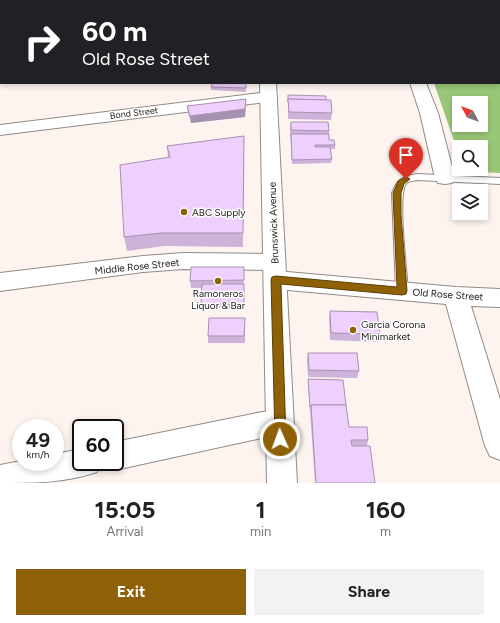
<!DOCTYPE html>
<html lang="en">
<head>
<meta charset="utf-8">
<style>
	body { margin:0; font-family:Figtree,sans-serif; background:#f2f2f2; color:#222; height:100vh; display:flex; flex-direction:column; font-size:15px; white-space:nowrap }
	* { box-sizing:border-box; margin:0 }
	p { font-size:13px; color:#767676 }
	.icon { flex:none; width:22px; height:22px; fill:none; stroke:currentColor; stroke-width:2; stroke-linecap:round; stroke-linejoin:round }
	.map { position:relative; height:483px; overflow:hidden }
	.sheet { display:flex; flex-direction:column; background:#fff; flex:1 }
	.sheet>* { flex:none }
	.banner { position:absolute; left:0px; top:0px; width:500px; height:84px; box-shadow:0 2px 6px #0003; background:#202124; color:#fff; overflow:hidden }
	.needle { width:26px; rotate:311deg }
	.fabs { position:absolute; left:452px; top:96px; display:grid; gap:8px }
	.fabs a { display:grid; place-items:center; width:36px; height:36px; border-radius:0px; background:#fff; box-shadow:0 2px 6px #0003; font-size:20px }
	.speed { position:absolute; left:12px; top:419px; display:flex; gap:8px; font-size:20px; font-weight:700; text-align:center }
	.speed>* { display:grid; place-content:center; width:52px; height:52px; border-radius:50%; background:#fff; box-shadow:0 2px 6px #0003; line-height:1 }
	.speed small { font-size:10px; font-weight:400 }
	.speed .limit { border:2px solid #111; border-radius:6px; background:#fff; color:#111 }
	.pin { position:absolute; display:grid; place-items:center; width:34px; height:34px; color:#fff; margin:-41px -17px; border-radius:50% 50% 50% 0; rotate:-45deg; box-shadow:0 0 4px #0007 }
	.pin .icon { rotate:45deg }
	.me { position:absolute; width:44px; margin:-22px; rotate:358deg; stroke-linejoin:round; filter:drop-shadow(0 0 3px #0008) }
	.turn { display:flex; align-items:center; gap:14px; height:84px; padding:0 16px; font-size:18px }
	.turn .icon { width:52px; height:52px; stroke-width:2.5 }
	.turn b { display:block; font-size:28px; line-height:34px }
	.eta { display:flex; justify-content:space-evenly; align-items:center; height:68px; text-align:center }
	.eta b { font-size:24px; font-weight:700; line-height:28px }
	.button { display:flex; gap:8px; margin-top:auto; padding:8px 16px }
	.button a { flex:1; height:46px; border-radius:0px; background:#8e6108; color:#fff; font-size:16px; font-weight:700; line-height:46px; text-align:center }
	.button a+a { background:#f2f2f2; color:#222 }
	.map>svg:first-child { display:block }
	.green { fill:#b7e696 }
	.forest { fill:#99c778; fill-rule:evenodd }
	.lines { fill:none; stroke-linecap:round; stroke-linejoin:round }
	.service-casing { stroke:#928a85; stroke-width:2 }
	.minor-casing { stroke:#928a85; stroke-width:2 }
	.primary-casing { stroke:#928a85; stroke-width:2 }
	.path { stroke:#aca5a1; stroke-width:2; stroke-dasharray:1.5 1.5; stroke-linecap:butt }
	.service { fill:#fff; fill-rule:evenodd }
	.minor { fill:#fff; fill-rule:evenodd }
	.primary { fill:#fff; fill-rule:evenodd }
	.wall { fill:#cdb2da }
	.shaded-wall { fill:#a791b1 }
	.building { fill:#eecffd; stroke:#a791b1 }
	.route { fill:#8e6108; stroke:#5c3f05 }
	.poi-dot { fill:#8e6108; stroke:#fff; stroke-width:1.5 }
	.labels { text-anchor:middle; stroke-width:3; stroke-linejoin:round; paint-order:stroke }
	.far-street-label { font-size:9px; fill:#23201e; stroke:#fff }
	.poi-label { font-size:10px; fill:#23201e; stroke:#fff; text-anchor:start }
	.street-label { font-size:10px; fill:#23201e; stroke:#fff }
</style>
</head>
<body>
<div class="map">
<svg width="500" height="483" viewBox="0 0 500 483">
	<rect width="100%" height="100%" fill="#fdf4ef"/>
	<!-- green -->
	<path class="green" d="M 33,0 L 251,0 L 33,1 Z"/>
	<!-- forest -->
	<path class="forest" d="M 468,0 L 500,0 L 500,173 L 464,171 L 464,169 L 481,169 L 481,147 L 459,147 L 459,155 L 434,83 L 499,83 L 499,1 ZM 459,103 L 481,103 L 481,125 L 459,125 Z"/>
	<g class="lines">
		<defs>
			<path id="service" d="M 417,174 L 500,178 L 500,184 L 417,180 C 413,181 408,181 406,184 C 397,195 407,273 408,291 L 406,294 L 402,296 L 398,294 L 396,291 L 392,193 C 398,178 401,177 417,174 Z"/>
			<g id="minor">
				<path d="M 7,0 L 24,0 L 6,1 Z"/>
				<rect x="389" y="0" width="14" height="1"/>
				<path d="M 410,83 L 426,83 L 438,113 L 455,178 L 452,183 L 445,184 L 438,183 L 435,178 L 420,113 Z"/>
				<path d="M 269,92 L 275,93 L 277,97 L 275,101 L 0,135 L 0,125 Z"/>
				<path d="M 183,253 L 274,254 L 282,256 L 285,262 L 282,268 L 274,270 L 183,269 L 143,272 L 0,291 L 0,273 L 143,256 Z"/>
				<path d="M 276,271 L 456,287 L 500,289 L 500,307 L 471,306 L 500,399 L 500,460 L 490,456 L 485,446 L 446,304 L 276,289 L 268,286 L 264,280 L 268,274 Z"/>
				<path d="M 280,411 L 290,415 L 294,424 L 290,433 L 280,437 L 262,438 L 115,470 L 105,466 L 103,462 L 115,462 L 115,442 L 262,412 Z"/>
				<path d="M 81,449 L 81,462 L 101,462 L 97,472 C 65,483 33,483 0,483 L 0,465 L 21,461 L 21,462 L 55,462 L 55,454 Z"/>
			</g>
			<g id="primary">
				<rect x="261" y="0" width="14" height="1"/>
				<path d="M 260,83 L 276,83 L 297,483 L 267,483 Z"/>
			</g>
		</defs>
		<!-- service casing -->
		<use href="#service" class="service-casing"/>
		<!-- minor casing -->
		<use href="#minor" class="minor-casing"/>
		<!-- primary casing -->
		<use href="#primary" class="primary-casing"/>
		<!-- path -->
		<path class="path" d="M 41,0 L 43,1"/>
		<!-- service -->
		<use href="#service" class="service"/>
		<!-- minor -->
		<use href="#minor" class="minor"/>
		<!-- primary -->
		<use href="#primary" class="primary"/>
	</g>
	<!-- wall -->
	<g class="wall">
		<path d="M 246,83 L 246,92 L 211,90 L 211,87 Z"/>
		<path d="M 286,83 L 311,83 L 286,84 Z"/>
		<path d="M 288,95 L 326,100 L 332,113 L 331,120 L 288,119 Z"/>
		<path d="M 187,106 L 246,107 L 245,117 L 191,123 L 188,113 Z"/>
		<path d="M 291,122 L 329,131 L 329,140 L 335,145 L 335,149 L 330,149 L 332,159 L 331,163 L 292,164 L 290,129 Z"/>
		<path d="M 244,136 L 243,247 L 164,246 L 127,251 L 124,237 L 168,158 L 167,146 Z"/>
		<path d="M 244,267 L 244,308 L 201,308 L 201,304 L 202,288 L 191,288 L 190,281 Z"/>
		<path d="M 330,311 L 380,334 L 378,342 L 330,340 L 329,319 Z"/>
		<path d="M 245,318 L 245,343 L 208,343 L 208,336 Z"/>
		<path d="M 308,353 L 359,371 L 357,378 L 308,377 L 307,360 Z"/>
		<path d="M 308,379 L 349,427 L 368,440 L 367,446 L 375,483 L 315,483 L 308,383 Z"/>
	</g>
	<!-- shaded-wall -->
	<path class="shaded-wall" d="M 246,99 L 245,117 L 191,123 L 190,116 Z"/>
	<!-- building -->
	<g class="building">
		<rect x="282" y="0" width="18" height="1"/>
		<path d="M 212,83 L 246,83 L 246,88 L 211,87 Z"/>
		<path d="M 288,95 L 326,96 L 326,100 L 288,99 L 288,102 Z"/>
		<path d="M 246,99 L 245,109 L 190,116 L 187,106 Z"/>
		<path d="M 288,99 L 331,100 L 332,113 L 289,112 Z"/>
		<path d="M 291,122 L 328,122 L 329,131 L 291,130 Z"/>
		<path d="M 291,134 L 329,134 L 329,140 L 334,140 L 335,145 L 315,145 L 315,147 L 330,147 L 332,159 L 292,160 Z"/>
		<path d="M 244,136 L 243,233 L 162,233 L 124,237 L 120,165 L 170,157 L 167,146 Z"/>
		<path d="M 191,267 L 244,267 L 244,280 L 190,281 Z"/>
		<path d="M 202,284 L 244,284 L 244,305 L 201,304 Z"/>
		<path d="M 330,311 L 377,312 L 380,334 L 331,333 Z"/>
		<path d="M 209,318 L 245,318 L 244,336 L 208,336 Z"/>
		<path d="M 308,353 L 357,353 L 359,371 L 309,370 Z"/>
		<path d="M 308,379 L 343,380 L 346,405 L 311,405 L 310,407 Z"/>
		<path d="M 311,405 L 346,405 L 349,427 L 367,427 L 368,440 L 351,440 L 352,446 L 370,446 L 375,483 L 316,483 Z"/>
	</g>
	<!-- route -->
	<path class="route" d="M 406,177 L 410,179 L 404,184 L 401,193 L 401,215 L 407,291 L 406,294 L 402,295 L 281,284 L 286,439 L 285,443 L 280,445 L 276,443 L 275,439 L 271,280 L 272,277 L 276,276 L 397,287 L 393,193 L 398,181 Z"/>
	<!-- markers -->
	<g class="poi-dot">
		<circle cx="184" cy="212" r="4"/>
		<circle cx="218" cy="281" r="4"/>
		<circle cx="353" cy="330" r="4"/>
	</g>
	<g class="labels">
		<!-- far-street labels -->
		<g class="far-street-label">
			<text transform="translate(134 113) rotate(-7)" y="3">Bond Street</text>
		</g>
		<!-- poi labels -->
		<g class="poi-label">
			<text x="192" y="216">ABC Supply</text>
			<text x="218" y="297" text-anchor="middle">Ramoneros<tspan x="218" dy="12">Liquor &amp; Bar</tspan></text>
			<text x="361" y="328">Garcia Corona<tspan x="361" dy="12">Minimarket</tspan></text>
		</g>
		<!-- street labels -->
		<g class="street-label">
			<text transform="translate(273 223) rotate(-92)" y="4">Brunswick Avenue</text>
			<text transform="translate(137 266) rotate(-6)" y="4">Middle Rose Street</text>
			<text transform="translate(448 294) rotate(4)" y="4">Old Rose Street</text>
		</g>
	</g>
</svg>
<div class="fabs">
<a><svg class="needle" viewBox="-14 -14 28 28"><path d="M0-13l5 13h-10z" fill="#e53935"/><path d="M0 13l5-13h-10z" fill="#767676"/></svg></a>
<a><svg class="icon" aria-label="search" viewBox="0 0 24 24"><circle cx="10" cy="10" r="6"/><path d="M15 15l6 6"/></svg></a>
<a><svg class="icon" aria-label="layers" viewBox="0 0 24 24"><path d="M12 4l9 5-9 5-9-5zM3 14l9 5 9-5"/></svg></a>
</div>
<div class="speed"><div>49<small>km/h</small></div><div class="limit">60</div></div>
<div class="pin" style="left:406px;top:179px;background:#d93025"><svg class="icon" aria-label="arrive" viewBox="0 0 24 24"><path d="M6 21V4h12l-3 4 3 4H6"/></svg></div>
<svg class="me" style="left:280px;top:439px" viewBox="-20 -20 40 40"><circle r="17" fill="#8e6108" stroke="#fff" stroke-width="3"/><path d="M0-11L8 9 0 5-8 9z" fill="#fff"/></svg>
<div class="banner">
<div class="turn"><svg class="icon" aria-label="right" viewBox="0 0 24 24"><path d="M7 20v-9h11M14 6l5 5-5 5"/></svg><div><b>60 m</b>Old Rose Street</div></div>
</div>
</div>
<section class="sheet">
<div class="eta">
<div><b>15:05</b><p>Arrival</p></div>
<div><b>1</b><p>min</p></div>
<div><b>160</b><p>m</p></div>
</div>
<div class="button"><a>Exit</a><a>Share</a></div>
</section>
</body>
</html>
